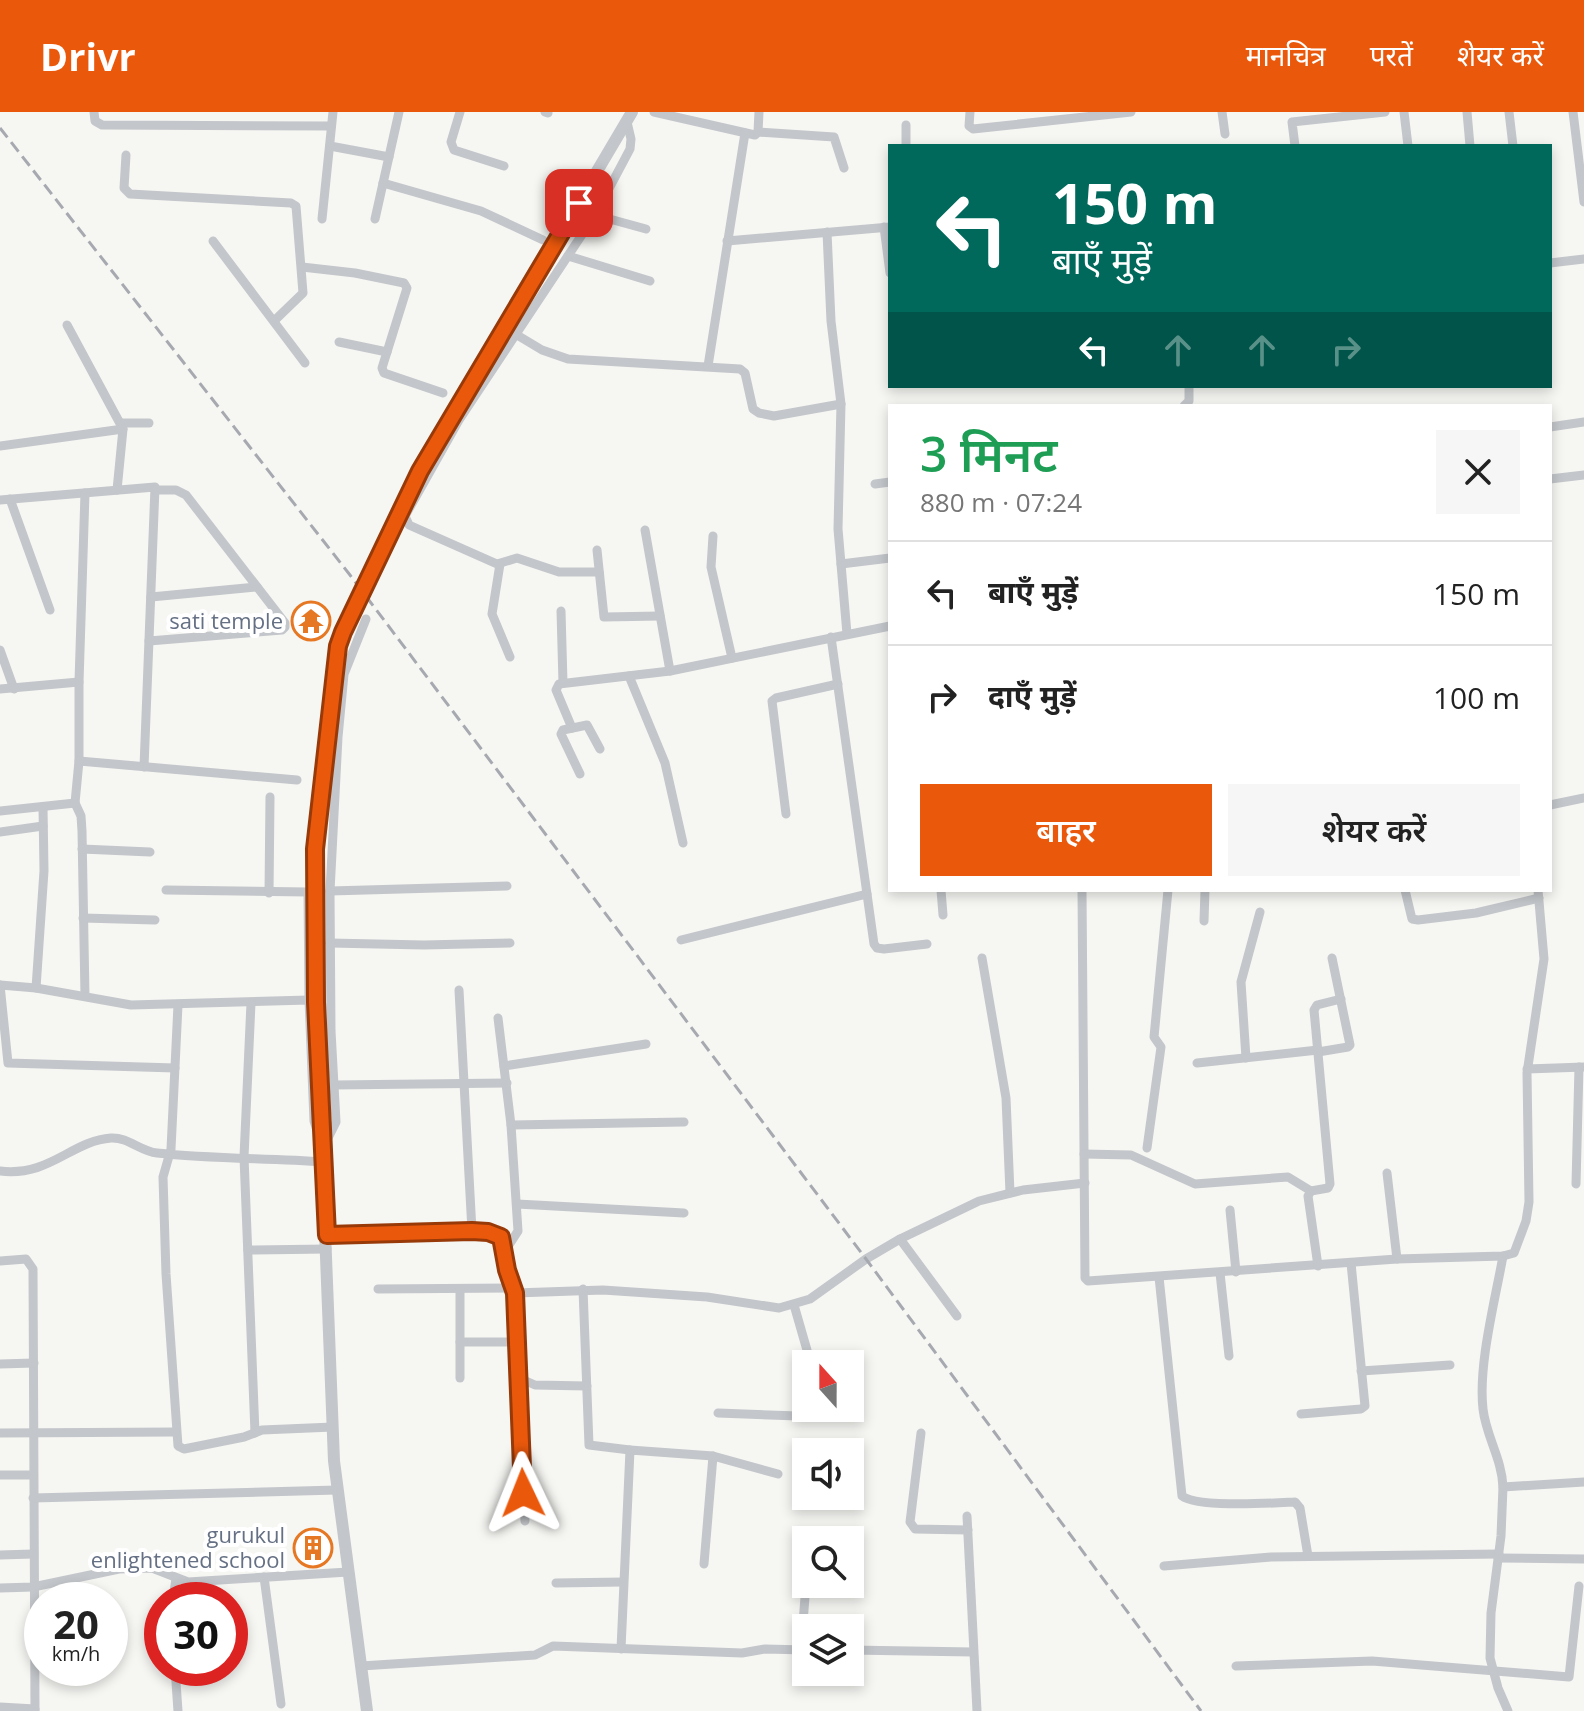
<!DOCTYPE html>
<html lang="hi">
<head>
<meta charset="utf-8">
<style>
	body { margin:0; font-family:"Open Sans","Noto Sans Devanagari",sans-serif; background:#f6f6f6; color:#222; height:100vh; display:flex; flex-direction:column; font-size:30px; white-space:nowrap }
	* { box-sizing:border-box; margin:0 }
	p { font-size:26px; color:#767676 }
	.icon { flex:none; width:44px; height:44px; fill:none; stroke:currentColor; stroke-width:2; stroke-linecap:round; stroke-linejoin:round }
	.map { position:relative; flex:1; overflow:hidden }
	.drawer { position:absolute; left:888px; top:292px; width:664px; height:488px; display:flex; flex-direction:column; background:#fff; border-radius:0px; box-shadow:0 4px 12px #0003 }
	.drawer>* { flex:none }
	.banner { position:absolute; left:888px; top:32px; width:664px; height:244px; border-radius:0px; box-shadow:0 4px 12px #0003; background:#00695c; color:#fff; overflow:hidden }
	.needle { width:52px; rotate:339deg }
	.tools { position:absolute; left:792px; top:1238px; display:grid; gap:16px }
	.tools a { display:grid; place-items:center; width:72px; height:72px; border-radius:0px; background:#fff; box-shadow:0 4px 12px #0003; font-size:40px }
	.speed { position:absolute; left:24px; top:1470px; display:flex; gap:16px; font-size:40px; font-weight:700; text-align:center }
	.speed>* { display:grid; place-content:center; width:104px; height:104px; border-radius:50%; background:#fff; box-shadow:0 4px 12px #0003; line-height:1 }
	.speed small { font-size:20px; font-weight:400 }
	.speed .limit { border:12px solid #d22; background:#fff; color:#111 }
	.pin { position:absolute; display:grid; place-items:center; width:68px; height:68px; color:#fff; margin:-34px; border-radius:16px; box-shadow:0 4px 12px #0006 }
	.me { position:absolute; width:88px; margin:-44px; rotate:358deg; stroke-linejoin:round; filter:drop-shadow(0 0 6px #0008) }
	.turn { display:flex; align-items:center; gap:28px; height:168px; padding:0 32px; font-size:36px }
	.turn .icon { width:104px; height:104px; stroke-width:2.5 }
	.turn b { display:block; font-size:56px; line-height:68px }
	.lanes { display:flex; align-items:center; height:76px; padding:0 32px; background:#0003; justify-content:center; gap:40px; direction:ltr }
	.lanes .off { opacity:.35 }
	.round { display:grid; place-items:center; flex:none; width:84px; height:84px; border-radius:0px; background:#f6f6f6 }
	.head { display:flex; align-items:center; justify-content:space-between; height:136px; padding:0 32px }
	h1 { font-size:48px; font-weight:600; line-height:60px; color:#1e9e55 }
	.action { display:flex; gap:16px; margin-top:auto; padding:16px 32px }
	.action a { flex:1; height:92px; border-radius:0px; background:#ea580c; color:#fff; font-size:32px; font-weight:600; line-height:92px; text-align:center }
	.action a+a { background:#f6f6f6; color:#222 }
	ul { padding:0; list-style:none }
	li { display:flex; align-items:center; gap:24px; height:104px; padding:0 32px; border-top:2px solid #e0e0e0 }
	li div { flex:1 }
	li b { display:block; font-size:30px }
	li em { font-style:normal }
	header { display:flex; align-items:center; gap:48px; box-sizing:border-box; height:112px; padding:0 40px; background:#ea580c; color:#fff }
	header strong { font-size:38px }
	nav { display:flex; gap:44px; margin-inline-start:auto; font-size:28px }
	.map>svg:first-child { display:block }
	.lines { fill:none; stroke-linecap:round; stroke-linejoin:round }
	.minor { stroke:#c3c6ca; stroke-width:9 }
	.tertiary { stroke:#c3c6ca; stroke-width:12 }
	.rail { stroke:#a6a9b0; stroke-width:3; stroke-dasharray:12 6; stroke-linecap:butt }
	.tertiary-bridge { stroke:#c3c6ca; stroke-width:12 }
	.route-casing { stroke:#983908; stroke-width:20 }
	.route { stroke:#ea580c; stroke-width:14 }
	.labels { text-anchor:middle; stroke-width:8; stroke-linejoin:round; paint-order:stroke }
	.poi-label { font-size:22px; fill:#657084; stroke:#fff; text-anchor:end }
</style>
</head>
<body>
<header>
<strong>Drivr</strong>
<nav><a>मानचित्र</a><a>परतें</a><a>शेयर करें</a></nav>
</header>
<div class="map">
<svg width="1584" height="1599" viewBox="0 0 1584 1599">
	<rect width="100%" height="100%" fill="#f6f6f3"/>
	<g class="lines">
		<!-- minor -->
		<g class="minor">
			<path d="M 94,0 L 95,9 L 102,13 L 331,14"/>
			<path d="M 460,0 L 451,30 L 454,38 L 504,54"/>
			<path d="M 545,0 L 548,1"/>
			<path d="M 654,0 L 755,23 L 758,20 L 759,0"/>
			<path d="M 970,0 L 969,14 L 973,17 L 1131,0"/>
			<path d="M 1222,0 L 1225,22"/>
			<path d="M 1404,0 L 1408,34"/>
			<path d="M 1467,0 L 1470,34"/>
			<path d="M 1509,0 L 1513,34"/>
			<path d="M 1573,0 L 1584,90"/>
			<path d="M 906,13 L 906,34"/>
			<path d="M 758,20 L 834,25 L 844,56"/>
			<path d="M 330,34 L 389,45"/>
			<path d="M 1295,34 L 1292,10 L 1385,0"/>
			<path d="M 126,43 L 124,76 L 130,82 L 291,91 L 296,94 L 303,181 L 274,209"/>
			<path d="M 383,71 L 481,99 L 543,128"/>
			<path d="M 595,103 L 646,117"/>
			<path d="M 322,107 L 333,0"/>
			<path d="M 375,107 L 399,0"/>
			<path d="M 884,115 L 890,161"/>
			<path d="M 827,120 L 831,209 L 841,292 L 838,417 L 847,522"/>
			<path d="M 213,129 L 305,251"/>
			<path d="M 727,129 L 890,115"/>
			<path d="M 568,144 L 650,169"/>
			<path d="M 1550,151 L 1584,147"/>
			<path d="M 302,155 L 355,161 L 404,171 L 407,176 L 382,256 L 384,261 L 443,281"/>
			<path d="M 67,213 L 123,317 L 117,378"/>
			<path d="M 517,223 L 542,238 L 568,247 L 740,257 L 745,261 L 753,297 L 759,301 L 774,304 L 841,292"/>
			<path d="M 339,230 L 387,240"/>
			<path d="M 708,254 L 745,21"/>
			<path d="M 1184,294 L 1189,289 L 1189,274"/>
			<path d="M 121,311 L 149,311"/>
			<path d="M 1550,315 L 1584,310"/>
			<path d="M 0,334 L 123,317"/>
			<path d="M 1550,367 L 1584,363"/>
			<path d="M 875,372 L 890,370"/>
			<path d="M 10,387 L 50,498"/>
			<path d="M 0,388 L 155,375 L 144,655"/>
			<path d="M 645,418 L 670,559"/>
			<path d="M 713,424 L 711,455 L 732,546"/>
			<path d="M 597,438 L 604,505 L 660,504"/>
			<path d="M 500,452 L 492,502 L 510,545"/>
			<path d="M 841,452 L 890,446"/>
			<path d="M 599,460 L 559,460 L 517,446 L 497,452 L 409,413 L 405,404 L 459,308 L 595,103 L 630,37 L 631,27 L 627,10"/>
			<path d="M 151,485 L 257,475"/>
			<path d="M 561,499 L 563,571"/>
			<path d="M 831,525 L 874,832 L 877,836 L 884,837 L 927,832"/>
			<path d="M 149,529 L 282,518 L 285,515 L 285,511 L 186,383 L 176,378 L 155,378"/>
			<path d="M 0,538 L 14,577"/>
			<path d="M 629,564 L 665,651 L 683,731"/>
			<path d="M 79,570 L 85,381"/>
			<path d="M 0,577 L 79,570 L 79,649 L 75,691 L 0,699"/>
			<path d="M 572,616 L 556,578 L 559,572 L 670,559 L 890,514"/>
			<path d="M 79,649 L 297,668"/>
			<path d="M 580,662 L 561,622 L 563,618 L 587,613 L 600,637"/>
			<path d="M 75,691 L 81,704 L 82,719 L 85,884"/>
			<path d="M 1550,693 L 1584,686"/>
			<path d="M 786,702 L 772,589 L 776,586 L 838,572"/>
			<path d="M 0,720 L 43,714"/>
			<path d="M 82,737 L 150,740"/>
			<path d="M 166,778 L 308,780 L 309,888"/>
			<path d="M 941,778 L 943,803"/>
			<path d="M 1082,778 L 1085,1166 L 1088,1169 L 1397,1147 L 1503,1144 L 1514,1141 L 1526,1109 L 1529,1090 L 1527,961 L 1544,847 L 1538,778"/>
			<path d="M 1405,778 L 1412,807 L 1418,808 L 1476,801 L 1539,786"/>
			<path d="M 330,779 L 507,774"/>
			<path d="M 269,781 L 270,685"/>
			<path d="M 83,806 L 155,808"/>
			<path d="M 1204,809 L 1205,778"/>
			<path d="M 681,828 L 867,782"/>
			<path d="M 330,831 L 424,833 L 510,831"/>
			<path d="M 982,846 L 1006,986 L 1010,1081"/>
			<path d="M 0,873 L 36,876 L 131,893 L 309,888 L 314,1009 L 318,1021"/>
			<path d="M 0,873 L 8,951 L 175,956"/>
			<path d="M 36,876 L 44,759 L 43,695"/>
			<path d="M 459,878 L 472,1119"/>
			<path d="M 251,891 L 244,1045 L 255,1321"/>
			<path d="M 178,893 L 171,1037 L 163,1065 L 166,1162 L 178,1334 L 184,1337 L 244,1325 L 262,1318 L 333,1315"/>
			<path d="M 498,906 L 511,1013 L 518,1119 L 505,1139"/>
			<path d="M 1318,940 L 1348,935 L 1350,933 L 1332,846"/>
			<path d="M 1246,946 L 1241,870 L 1260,800"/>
			<path d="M 1197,951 L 1318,938"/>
			<path d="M 504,954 L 646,932"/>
			<path d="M 1527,957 L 1584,955"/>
			<path d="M 334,973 L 507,971"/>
			<path d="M 511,1013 L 684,1010"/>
			<path d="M 323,1036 L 336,1010 L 331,919 L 330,779 L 338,625 L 344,562 L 366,507"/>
			<path d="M 1147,1036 L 1161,935 L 1154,925 L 1168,778"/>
			<path d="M 1084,1042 L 1131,1043 L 1195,1072 L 1288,1065 L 1311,1079"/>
			<path d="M 0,1059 C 50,1065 71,1029 111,1026 C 128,1025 140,1039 157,1041 C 211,1047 269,1046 324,1050"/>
			<path d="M 1387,1061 L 1397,1147"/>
			<path d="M 1576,1072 L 1579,955"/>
			<path d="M 517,1092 L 684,1101"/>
			<path d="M 1230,1098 L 1236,1160"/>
			<path d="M 327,1123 L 488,1120 L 501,1125 L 507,1158 L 515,1181 L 603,1178 L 707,1185 L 779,1196 L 810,1187 L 866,1147 L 900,1127 L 979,1089 L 1023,1078 L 1085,1071"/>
			<path d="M 900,1127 L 957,1204"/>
			<path d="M 248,1138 L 327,1137"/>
			<path d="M 0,1149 L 26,1147 L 33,1157 L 35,1599"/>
			<path d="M 1318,1154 L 1308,1084 L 1311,1079 L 1328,1076 L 1330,1072 L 1314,898 L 1317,893 L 1341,887"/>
			<path d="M 1220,1161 L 1229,1244"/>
			<path d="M 1159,1165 L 1182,1384 C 1198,1396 1273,1391 1295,1390 L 1300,1396 L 1308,1444"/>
			<path d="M 378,1177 L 514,1176"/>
			<path d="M 460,1177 L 460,1266"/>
			<path d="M 583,1177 L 589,1333 L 630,1338"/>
			<path d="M 515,1181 L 525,1409"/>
			<path d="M 794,1193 L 811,1252"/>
			<path d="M 460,1230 L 517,1230"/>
			<path d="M 0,1252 L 34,1251"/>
			<path d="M 1361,1259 L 1450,1253"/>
			<path d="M 519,1266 L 535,1273 L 587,1274"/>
			<path d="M 718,1301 L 798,1304 L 803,1300 L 806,1290"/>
			<path d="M 1301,1302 L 1361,1297 L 1365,1294 L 1351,1151"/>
			<path d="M 0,1321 L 175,1320"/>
			<path d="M 921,1321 L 910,1410 L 915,1417 L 968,1418"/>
			<path d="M 0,1363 L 33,1363"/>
			<path d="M 1503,1375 C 1502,1347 1486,1324 1483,1297 C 1478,1253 1495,1189 1503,1144"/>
			<path d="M 33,1386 L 337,1378"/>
			<path d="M 967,1404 L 977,1599"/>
			<path d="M 0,1443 L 33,1442"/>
			<path d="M 1498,1446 L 1584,1447"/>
			<path d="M 704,1452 L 713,1344"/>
			<path d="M 1164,1454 L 1271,1445 L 1499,1442"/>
			<path d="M 264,1465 L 281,1592"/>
			<path d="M 556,1471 L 623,1470"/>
			<path d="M 0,1476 L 33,1475 L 119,1457 L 152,1456 L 188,1470 L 348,1460"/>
			<path d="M 173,1488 L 176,1466"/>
			<path d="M 621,1537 L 630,1338 L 713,1344 L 778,1362"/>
			<path d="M 801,1537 L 806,1472"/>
			<path d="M 850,1538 L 973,1540"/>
			<path d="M 361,1554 L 535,1543 L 553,1534 L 742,1541 L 765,1537 L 806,1538"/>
			<path d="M 1236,1554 L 1372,1549 L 1569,1565 L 1579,1474"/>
			<path d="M 175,1556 L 178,1599"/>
			<path d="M 0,1595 L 35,1597"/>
			<path d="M 1508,1599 L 1498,1576 L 1490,1546 L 1491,1501 L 1501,1424 L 1503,1375 L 1584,1370"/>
		</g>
		<!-- tertiary -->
		<g class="tertiary">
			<path d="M 420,359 L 632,0"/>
			<path d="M 343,520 L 338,534 L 315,737 L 316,890 L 334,1349 L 367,1599"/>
		</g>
		<!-- rail -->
		<path class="rail" d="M 0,16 L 350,463 L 866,1147 L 1201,1599"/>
		<!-- tertiary-bridge -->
		<path class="tertiary-bridge" d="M 343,520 L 420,359"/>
	</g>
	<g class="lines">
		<defs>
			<path id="route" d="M 523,1381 L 515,1181 L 507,1158 L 501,1125 L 488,1120 L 472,1119 L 327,1123 L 316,890 L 315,737 L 338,534 L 343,520 L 420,359 L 579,91"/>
		</defs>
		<!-- route casing -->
		<use href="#route" class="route-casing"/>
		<!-- route -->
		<use href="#route" class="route"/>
	</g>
	<!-- icons -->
	<defs>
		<symbol id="temple-ring" viewBox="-11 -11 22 22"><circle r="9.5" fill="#fff" stroke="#e67723" stroke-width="1.5"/><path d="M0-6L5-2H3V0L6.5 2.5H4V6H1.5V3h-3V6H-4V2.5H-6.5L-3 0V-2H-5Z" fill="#e67723"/></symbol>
		<symbol id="building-ring" viewBox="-11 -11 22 22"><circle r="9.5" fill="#fff" stroke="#e67723" stroke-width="1.5"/><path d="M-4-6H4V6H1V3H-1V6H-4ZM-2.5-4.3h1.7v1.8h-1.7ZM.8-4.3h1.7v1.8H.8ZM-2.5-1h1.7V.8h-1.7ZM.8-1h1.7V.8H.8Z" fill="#e67723"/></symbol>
	</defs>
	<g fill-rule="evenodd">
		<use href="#temple-ring" x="289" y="487" width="44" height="44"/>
		<use href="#building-ring" x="291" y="1414" width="44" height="44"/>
	</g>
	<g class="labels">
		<!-- poi labels -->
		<g class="poi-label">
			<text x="283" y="517">sati temple</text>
			<text x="285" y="1431">gurukul<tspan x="285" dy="25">enlightened school</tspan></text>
		</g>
	</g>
</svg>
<div class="tools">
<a><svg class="needle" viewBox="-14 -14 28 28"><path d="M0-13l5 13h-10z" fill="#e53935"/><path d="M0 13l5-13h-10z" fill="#767676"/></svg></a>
<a><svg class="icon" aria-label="sound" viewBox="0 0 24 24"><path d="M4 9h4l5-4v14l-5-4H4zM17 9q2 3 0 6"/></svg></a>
<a><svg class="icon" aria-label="search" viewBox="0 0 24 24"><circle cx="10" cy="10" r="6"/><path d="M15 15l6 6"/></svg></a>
<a><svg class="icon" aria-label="layers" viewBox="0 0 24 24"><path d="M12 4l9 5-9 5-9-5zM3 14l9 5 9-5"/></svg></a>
</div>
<div class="speed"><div>20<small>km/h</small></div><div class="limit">30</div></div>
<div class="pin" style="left:579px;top:91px;background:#d93025"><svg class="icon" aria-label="arrive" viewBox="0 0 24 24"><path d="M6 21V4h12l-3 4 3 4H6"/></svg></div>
<svg class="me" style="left:523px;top:1381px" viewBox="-20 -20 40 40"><path d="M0-17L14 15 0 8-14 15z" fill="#ea580c" stroke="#fff" stroke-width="4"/></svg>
<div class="banner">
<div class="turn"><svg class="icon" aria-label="left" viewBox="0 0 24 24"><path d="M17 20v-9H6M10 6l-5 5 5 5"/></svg><div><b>150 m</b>बाएँ मुड़ें</div></div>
<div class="lanes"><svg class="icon" aria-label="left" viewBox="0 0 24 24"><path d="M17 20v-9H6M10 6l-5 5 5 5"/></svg><svg class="icon off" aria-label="ahead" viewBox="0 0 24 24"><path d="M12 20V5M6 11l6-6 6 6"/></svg><svg class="icon off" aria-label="ahead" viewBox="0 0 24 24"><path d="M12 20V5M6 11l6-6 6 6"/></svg><svg class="icon off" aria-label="right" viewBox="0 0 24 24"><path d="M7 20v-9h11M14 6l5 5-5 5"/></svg></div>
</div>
<section class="drawer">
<div class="head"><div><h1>3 मिनट</h1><p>880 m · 07:24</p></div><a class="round"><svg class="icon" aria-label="close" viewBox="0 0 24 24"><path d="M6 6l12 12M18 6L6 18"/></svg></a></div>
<ul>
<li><svg class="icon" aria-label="left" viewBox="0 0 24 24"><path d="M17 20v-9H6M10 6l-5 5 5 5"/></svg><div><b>बाएँ मुड़ें</b></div><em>150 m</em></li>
<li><svg class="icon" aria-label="right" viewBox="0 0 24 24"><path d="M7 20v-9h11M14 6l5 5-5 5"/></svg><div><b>दाएँ मुड़ें</b></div><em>100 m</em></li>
</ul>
<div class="action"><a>बाहर</a><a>शेयर करें</a></div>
</section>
</div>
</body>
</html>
